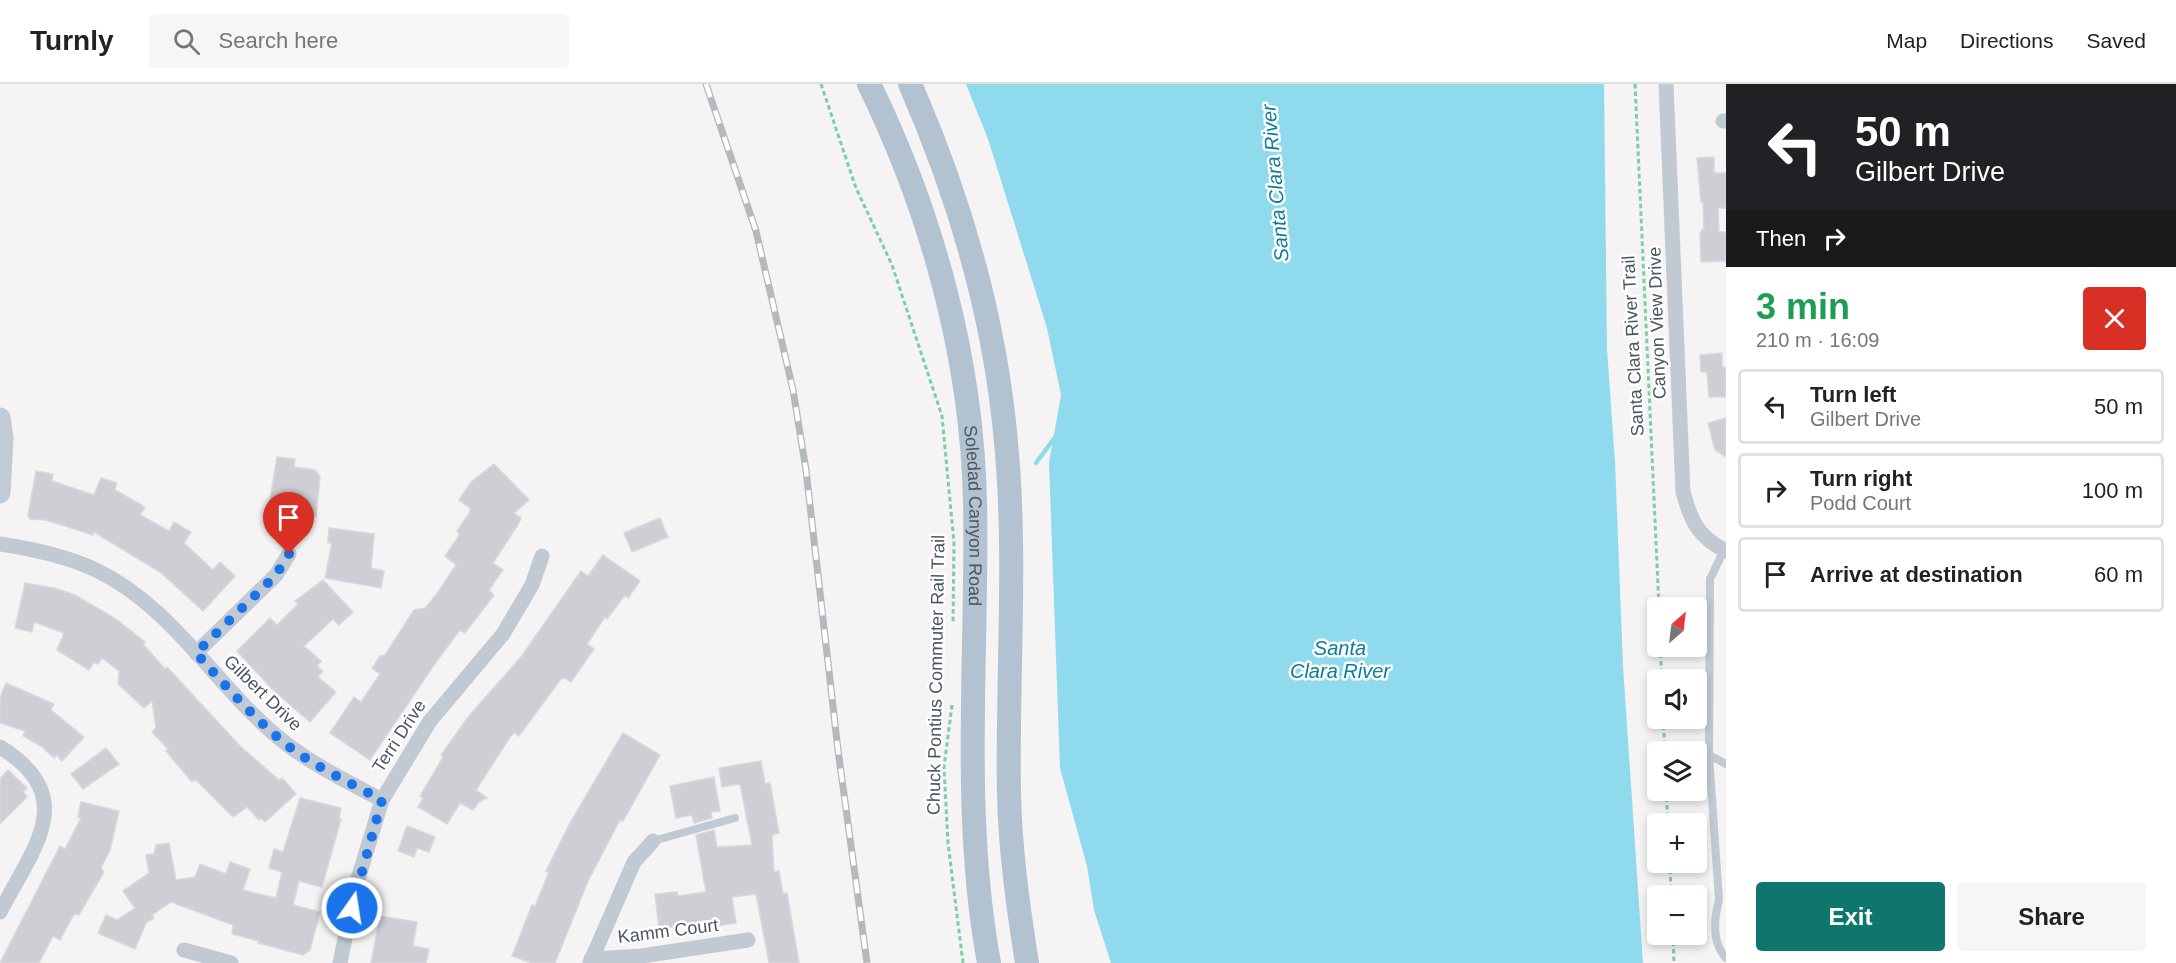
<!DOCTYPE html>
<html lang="en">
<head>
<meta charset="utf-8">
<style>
	body { margin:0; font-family:Arial,sans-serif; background:#f6f6f6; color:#222; height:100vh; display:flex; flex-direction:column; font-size:22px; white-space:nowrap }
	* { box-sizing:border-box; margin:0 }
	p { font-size:20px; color:#767676 }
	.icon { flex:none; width:33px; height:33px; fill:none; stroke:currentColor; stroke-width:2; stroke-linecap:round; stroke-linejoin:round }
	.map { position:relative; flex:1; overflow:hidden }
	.details { display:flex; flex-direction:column; background:#fff; width:450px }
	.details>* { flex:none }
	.banner { background:#202124; color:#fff; overflow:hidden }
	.needle { width:39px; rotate:28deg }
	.buttons { position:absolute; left:1647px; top:513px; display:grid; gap:12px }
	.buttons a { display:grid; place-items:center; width:60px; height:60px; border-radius:6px; background:#fff; box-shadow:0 3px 9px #0003; font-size:30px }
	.pin { position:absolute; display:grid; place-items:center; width:51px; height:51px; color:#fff; margin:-62px -26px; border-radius:50% 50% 50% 0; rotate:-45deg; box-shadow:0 0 6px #0007 }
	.pin .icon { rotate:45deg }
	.me { position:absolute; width:66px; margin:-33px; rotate:13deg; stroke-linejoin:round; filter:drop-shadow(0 0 4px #0008) }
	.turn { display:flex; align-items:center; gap:21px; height:126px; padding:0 30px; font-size:27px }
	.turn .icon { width:78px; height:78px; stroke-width:2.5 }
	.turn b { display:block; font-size:42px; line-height:51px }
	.then { display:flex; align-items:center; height:57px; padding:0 30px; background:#0003; gap:12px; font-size:22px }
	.round { display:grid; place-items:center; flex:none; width:63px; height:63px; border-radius:6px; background:#f6f6f6 }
	.overview { display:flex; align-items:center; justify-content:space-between; height:102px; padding:0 30px }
	h1 { font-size:36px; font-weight:600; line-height:45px; color:#1e9e55 }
	.button { display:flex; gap:12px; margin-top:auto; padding:12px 30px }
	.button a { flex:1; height:69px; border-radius:6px; background:#0f766e; color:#fff; font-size:24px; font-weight:600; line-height:69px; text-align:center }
	.button a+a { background:#f6f6f6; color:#222 }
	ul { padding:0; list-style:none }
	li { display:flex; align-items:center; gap:18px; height:75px; margin:0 12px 9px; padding:0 18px; border:3px solid #e0e0e0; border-radius:6px }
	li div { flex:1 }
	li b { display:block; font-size:22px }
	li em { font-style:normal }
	header { display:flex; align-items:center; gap:36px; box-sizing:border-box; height:84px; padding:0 30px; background:#fff; border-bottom:2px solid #e0e0e0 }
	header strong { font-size:28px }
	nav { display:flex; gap:33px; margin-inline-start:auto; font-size:21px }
	.search { width:420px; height:54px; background:#f6f6f6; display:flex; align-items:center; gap:15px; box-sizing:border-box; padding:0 21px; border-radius:6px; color:#767676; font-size:22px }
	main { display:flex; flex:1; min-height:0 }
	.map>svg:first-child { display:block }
	.water { fill:#90daee }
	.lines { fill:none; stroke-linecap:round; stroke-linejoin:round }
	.stream { stroke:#90daee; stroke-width:4.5 }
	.building { fill:#cdcfd5; stroke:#d7d9de; stroke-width:1.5 }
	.path { stroke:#7ad0a6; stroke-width:3; stroke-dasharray:4.5 3; stroke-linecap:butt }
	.lane { stroke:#c1cad2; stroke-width:8 }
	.street { stroke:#c1cad2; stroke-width:15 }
	.secondary { stroke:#c1cbd6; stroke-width:21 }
	.primary { stroke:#b3c2d1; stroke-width:24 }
	.rail-casing { stroke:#b5b8bd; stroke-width:7 }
	.rail { stroke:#fff; stroke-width:4.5; stroke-dasharray:14; stroke-linecap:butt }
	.route { stroke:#1a73e8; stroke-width:10; stroke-dasharray:0 18 }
	.labels { text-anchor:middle; stroke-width:5; stroke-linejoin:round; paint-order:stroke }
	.street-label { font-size:18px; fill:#4a5661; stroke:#fff }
	.water-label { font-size:20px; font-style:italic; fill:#0c7c9b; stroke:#fff }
</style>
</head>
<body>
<header>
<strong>Turnly</strong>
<div class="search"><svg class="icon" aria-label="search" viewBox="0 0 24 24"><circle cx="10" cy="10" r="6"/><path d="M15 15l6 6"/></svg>Search here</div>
<nav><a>Map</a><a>Directions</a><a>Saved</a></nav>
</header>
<main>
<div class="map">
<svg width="1726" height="879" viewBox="0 0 1726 879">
	<rect width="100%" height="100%" fill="#f5f3f3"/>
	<!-- water -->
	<path class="water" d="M 966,0 L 1604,0 L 1607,265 L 1615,378 L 1623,582 L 1643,879 L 1111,879 L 1094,826 L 1087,782 L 1060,684 L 1049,379 L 1061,311 L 1047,244 L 988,55 Z"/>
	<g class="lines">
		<!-- stream -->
		<path class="stream" d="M 1036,379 L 1056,352"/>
	</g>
	<!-- building -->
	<g class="building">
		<path d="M 1714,73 L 1714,89 L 1726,89 L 1726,124 L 1718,124 L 1719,148 L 1726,148 L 1726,177 L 1701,178 L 1700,149 L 1704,144 L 1703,118 L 1701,118 L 1697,74 Z"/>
		<path d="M 1722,269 L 1722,284 L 1726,283 L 1726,313 L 1709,313 L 1707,288 L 1701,288 L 1700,271 Z"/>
		<path d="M 1726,334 L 1726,373 L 1715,366 L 1708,339 Z"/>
		<path d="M 277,373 L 295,375 L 294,383 L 315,386 L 320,393 L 316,433 L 268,428 Z"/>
		<path d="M 494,380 L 529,416 L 514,429 L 521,434 L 519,439 L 493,479 L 503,486 L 489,506 L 494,511 L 465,549 L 460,546 L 434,581 L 370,676 L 330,649 L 354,613 L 361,618 L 380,590 L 372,584 L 380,572 L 385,571 L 414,526 L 425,524 L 436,511 L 456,481 L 445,472 L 460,450 L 457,447 L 470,428 L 470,424 L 459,416 L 471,398 Z"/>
		<path d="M 36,387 L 53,390 L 52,397 L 94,411 L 101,394 L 117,399 L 115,406 L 145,423 L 140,431 L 169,447 L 174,438 L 191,448 L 184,459 L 213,486 L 220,478 L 235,492 L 203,527 L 160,488 L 94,448 L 93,451 L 46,436 L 30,435 L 28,432 Z"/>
		<path d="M 660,434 L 668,453 L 632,468 L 624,449 Z"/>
		<path d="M 329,444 L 374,450 L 371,484 L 384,487 L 381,504 L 325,494 L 332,459 L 328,459 Z"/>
		<path d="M 603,471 L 640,497 L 628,514 L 625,511 L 607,535 L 605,533 L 587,560 L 594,565 L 571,598 L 565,594 L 561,595 L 519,652 L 514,649 L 510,653 L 476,706 L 487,714 L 479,718 L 473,726 L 460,719 L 447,740 L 418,723 L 423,714 L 420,712 L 443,673 L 441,671 L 469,632 L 521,573 L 581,487 L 588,492 Z"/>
		<path d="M 323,496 L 353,528 L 339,541 L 333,535 L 304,562 L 321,577 L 317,582 L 323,587 L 318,593 L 336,608 L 310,638 L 273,606 L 237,567 L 270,534 L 277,541 L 298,520 L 295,517 Z"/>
		<path d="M 25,499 L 54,504 L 75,511 L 116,535 L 145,558 L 143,560 L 165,585 L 167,583 L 241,663 L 279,696 L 282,694 L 296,710 L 265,738 L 261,734 L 259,736 L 247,723 L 233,733 L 195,695 L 192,698 L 166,667 L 168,665 L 152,648 L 156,644 L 152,617 L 144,624 L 118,600 L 119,587 L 102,574 L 98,580 L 94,578 L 89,586 L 57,566 L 64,549 L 34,538 L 32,548 L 15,544 Z"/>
		<path d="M 6,599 L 54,620 L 51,626 L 84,653 L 62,677 L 57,671 L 54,674 L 41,662 L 23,652 L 25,647 L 0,639 L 0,614 Z"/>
		<path d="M 623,649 L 660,671 L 623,737 L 620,736 L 588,797 L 555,879 L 532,879 L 512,872 L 532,821 L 535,822 L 549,788 L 546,787 L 570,739 Z"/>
		<path d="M 106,664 L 119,680 L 83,705 L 71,690 Z"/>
		<path d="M 761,677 L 765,700 L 770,699 L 779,749 L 772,751 L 774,788 L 779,787 L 783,810 L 787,809 L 799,879 L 769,879 L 756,810 L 732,813 L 736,839 L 718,842 L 717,836 L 659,845 L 655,810 L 677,808 L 678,812 L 706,808 L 696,751 L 714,746 L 717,763 L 752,761 L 740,700 L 722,703 L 719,684 Z"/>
		<path d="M 8,686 L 27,704 L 23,708 L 27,713 L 0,740 L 0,695 Z"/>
		<path d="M 714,693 L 720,727 L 711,728 L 712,734 L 694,739 L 692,731 L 676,734 L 670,702 Z"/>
		<path d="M 300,714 L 341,724 L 339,735 L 341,735 L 322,803 L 299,797 L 293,821 L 320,828 L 310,866 L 303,871 L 258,859 L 259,857 L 232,850 L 233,841 L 171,818 L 152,831 L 154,834 L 146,839 L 135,865 L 98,849 L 106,831 L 117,836 L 135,824 L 123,807 L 149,789 L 146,771 L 154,770 L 156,761 L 169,759 L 176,796 L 195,793 L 200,780 L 226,790 L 230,778 L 250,785 L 243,806 L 276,814 L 282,788 L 269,784 L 274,765 L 283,768 Z"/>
		<path d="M 81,718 L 119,727 L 110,766 L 101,784 L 104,788 L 79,831 L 74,830 L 60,856 L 53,852 L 39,879 L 0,879 L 60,762 L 65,765 L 81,734 L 78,733 Z"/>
		<path d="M 407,742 L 435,753 L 429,768 L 417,764 L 414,773 L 398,767 Z"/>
		<path d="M 380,832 L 417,838 L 413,862 L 429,865 L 426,879 L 371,879 Z"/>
	</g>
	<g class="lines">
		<!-- path -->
		<g class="path">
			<path d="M 821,0 L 856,104 L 892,181 L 942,332 L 954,459 L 953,540"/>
			<path d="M 1635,0 L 1659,524"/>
			<path d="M 1660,562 L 1662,596"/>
			<path d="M 952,621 L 944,683 L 948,759 L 963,879"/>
			<path d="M 1663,634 L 1665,668"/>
			<path d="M 1666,706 L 1668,740"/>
			<path d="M 1670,778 L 1671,812"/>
			<path d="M 1673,850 L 1674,879"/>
		</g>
		<!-- lane -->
		<g class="lane">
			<path d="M 1724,466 L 1710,495 L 1709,671 L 1719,816 C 1714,835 1712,859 1726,874"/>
			<path d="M 1709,671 L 1726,680"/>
			<path d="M 653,757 L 735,734"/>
		</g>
		<!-- street -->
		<g class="street">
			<path d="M 1666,0 L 1683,408 C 1691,437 1698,453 1726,467"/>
			<path d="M 1723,37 L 1726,37"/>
			<path d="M 0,460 C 33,465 66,472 96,486 C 174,523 218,606 284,658 C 313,681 348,698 382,716"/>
			<path d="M 196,569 L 276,491 L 289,470"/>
			<path d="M 0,663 C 81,713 33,764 0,828"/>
			<path d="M 184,866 L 231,879"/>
			<path d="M 591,875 L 642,872 L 748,856"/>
			<path d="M 340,879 L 355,805 L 382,716 L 430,637 L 503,550 L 532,501 L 542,472"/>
			<path d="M 590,879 L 634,778 L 653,757"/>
		</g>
		<!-- secondary -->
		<path class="secondary" d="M 0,334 L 3,354 L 0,409"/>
		<!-- primary -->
		<g class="primary">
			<path id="s1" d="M 869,0 C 932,129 972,274 975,418 C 978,572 961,727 989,879"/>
			<path d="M 910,0 C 960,114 995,234 1006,358 C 1017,474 1007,591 1009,708 C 1010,765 1018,822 1027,879"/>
		</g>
		<defs>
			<path id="rail" d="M 706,0 L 756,147 L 793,306 L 806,386 L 838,666 L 867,879"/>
		</defs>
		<!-- rail casing -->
		<use href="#rail" class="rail-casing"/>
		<!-- rail -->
		<use href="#rail" class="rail"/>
	</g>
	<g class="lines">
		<!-- route -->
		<path class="route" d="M 289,470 L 276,491 L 196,569 C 224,600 251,631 283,658 C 312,681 348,698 382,716 L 352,824"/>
	</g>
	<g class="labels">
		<!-- street labels -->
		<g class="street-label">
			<text transform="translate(1657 239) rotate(-92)" y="6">Canyon View Drive</text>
			<text transform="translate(1633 262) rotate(-93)" y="6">Santa Clara River Trail</text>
			<text dy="6" stroke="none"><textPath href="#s1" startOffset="448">Soledad Canyon Road</textPath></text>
			<text transform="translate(936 591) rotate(-89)" y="6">Chuck Pontius Commuter Rail Trail</text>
			<text transform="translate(263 609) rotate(44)" y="6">Gilbert Drive</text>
			<text transform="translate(399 652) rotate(-57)" y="6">Terri Drive</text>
			<text transform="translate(668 847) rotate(-7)" y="6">Kamm Court</text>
		</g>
		<!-- water labels -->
		<g class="water-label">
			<text transform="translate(1275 99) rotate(-95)" y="7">Santa Clara River</text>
			<text x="1340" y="571">Santa<tspan x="1340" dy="23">Clara River</tspan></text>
		</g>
	</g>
</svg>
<div class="buttons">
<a><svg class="needle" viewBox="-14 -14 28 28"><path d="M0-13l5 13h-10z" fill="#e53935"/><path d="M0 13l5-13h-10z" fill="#767676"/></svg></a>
<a><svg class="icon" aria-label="sound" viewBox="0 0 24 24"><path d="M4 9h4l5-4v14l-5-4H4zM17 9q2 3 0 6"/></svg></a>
<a><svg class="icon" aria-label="layers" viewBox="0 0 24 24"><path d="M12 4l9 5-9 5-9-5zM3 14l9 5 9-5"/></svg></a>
<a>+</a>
<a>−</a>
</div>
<div class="pin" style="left:289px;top:470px;background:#d93025"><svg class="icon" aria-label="arrive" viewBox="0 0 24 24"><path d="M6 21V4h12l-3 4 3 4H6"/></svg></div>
<svg class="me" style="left:352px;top:824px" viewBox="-20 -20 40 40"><circle r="17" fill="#1a73e8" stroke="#fff" stroke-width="3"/><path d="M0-11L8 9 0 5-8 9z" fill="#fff"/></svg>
</div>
<section class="details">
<div class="banner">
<div class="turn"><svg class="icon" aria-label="left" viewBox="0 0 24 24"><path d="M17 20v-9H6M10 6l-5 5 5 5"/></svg><div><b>50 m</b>Gilbert Drive</div></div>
<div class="then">Then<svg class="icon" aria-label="right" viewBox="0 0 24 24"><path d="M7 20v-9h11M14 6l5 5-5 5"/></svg></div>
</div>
<div class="overview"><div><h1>3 min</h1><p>210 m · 16:09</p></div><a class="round" style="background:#d93025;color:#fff"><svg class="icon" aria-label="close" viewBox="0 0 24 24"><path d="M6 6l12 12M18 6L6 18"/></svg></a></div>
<ul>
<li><svg class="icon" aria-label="left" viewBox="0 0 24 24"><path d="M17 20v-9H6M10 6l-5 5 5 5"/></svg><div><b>Turn left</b><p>Gilbert Drive</p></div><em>50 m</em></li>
<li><svg class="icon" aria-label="right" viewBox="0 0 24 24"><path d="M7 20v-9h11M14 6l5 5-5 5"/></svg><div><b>Turn right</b><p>Podd Court</p></div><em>100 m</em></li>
<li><svg class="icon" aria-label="arrive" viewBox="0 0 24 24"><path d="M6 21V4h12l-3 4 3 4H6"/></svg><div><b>Arrive at destination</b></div><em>60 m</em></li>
</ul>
<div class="button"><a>Exit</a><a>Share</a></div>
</section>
</main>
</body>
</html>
